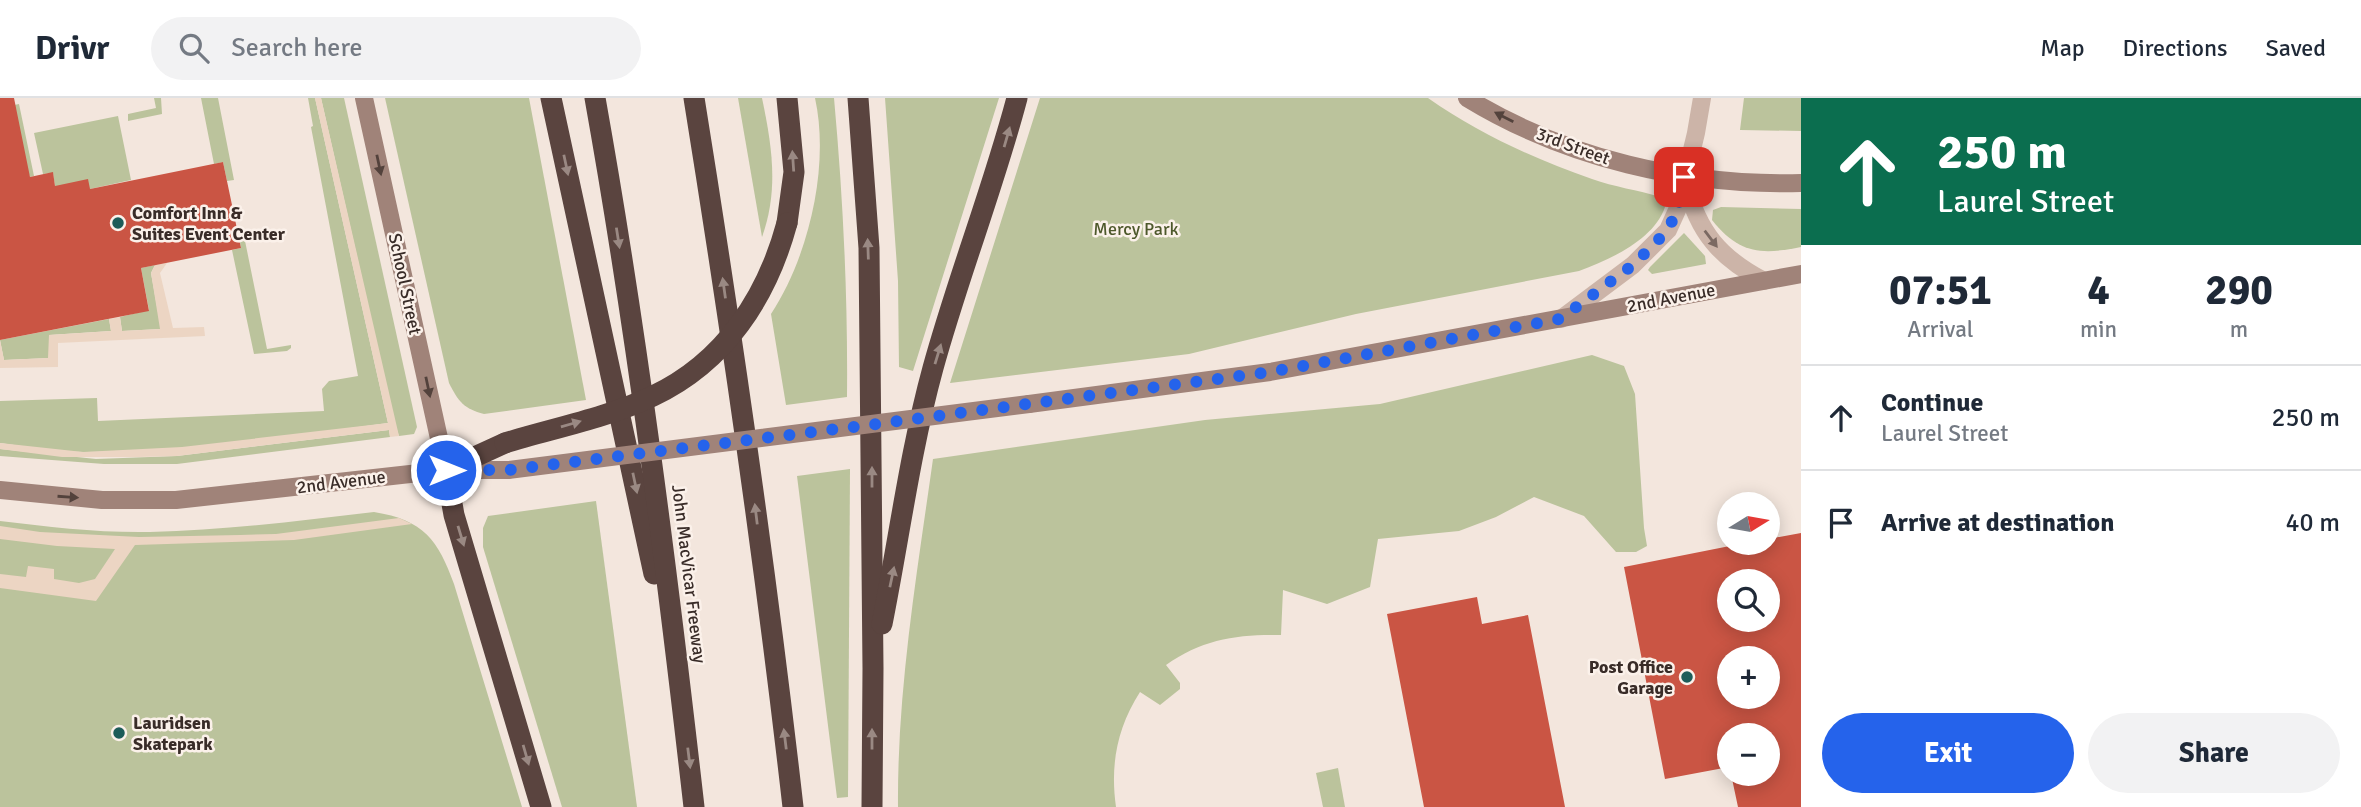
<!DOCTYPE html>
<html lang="en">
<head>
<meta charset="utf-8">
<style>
	body { margin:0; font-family:Signika,sans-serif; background:#f2f2f3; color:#1f2937; height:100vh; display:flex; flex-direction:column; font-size:26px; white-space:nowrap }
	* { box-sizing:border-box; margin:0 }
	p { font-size:23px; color:#747a83 }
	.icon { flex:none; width:38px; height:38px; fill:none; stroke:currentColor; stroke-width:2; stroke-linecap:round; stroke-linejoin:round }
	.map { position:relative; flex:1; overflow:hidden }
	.side { display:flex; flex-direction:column; background:#fff; width:560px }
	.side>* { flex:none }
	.hud { background:#0b6e4f; color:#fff; overflow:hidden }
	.needle { width:46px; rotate:79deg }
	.tools { position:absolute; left:1717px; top:394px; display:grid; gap:14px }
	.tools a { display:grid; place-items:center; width:63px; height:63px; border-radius:50%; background:#fff; box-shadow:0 4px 18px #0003; font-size:35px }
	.pin { position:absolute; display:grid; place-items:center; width:60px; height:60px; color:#fff; margin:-30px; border-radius:14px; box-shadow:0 4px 10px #0006 }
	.me { position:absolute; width:77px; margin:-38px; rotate:90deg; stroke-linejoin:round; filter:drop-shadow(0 0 5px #0008) }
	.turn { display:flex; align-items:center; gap:24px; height:147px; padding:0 21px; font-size:32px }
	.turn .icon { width:91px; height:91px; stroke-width:2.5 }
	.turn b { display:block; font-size:49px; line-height:60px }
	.eta { display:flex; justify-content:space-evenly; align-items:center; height:119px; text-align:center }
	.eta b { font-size:42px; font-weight:700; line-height:49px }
	.cta { display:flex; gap:14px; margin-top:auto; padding:14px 21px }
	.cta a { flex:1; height:80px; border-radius:42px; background:#2563eb; color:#fff; font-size:28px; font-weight:700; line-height:80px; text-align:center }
	.cta a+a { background:#f2f2f3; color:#1f2937 }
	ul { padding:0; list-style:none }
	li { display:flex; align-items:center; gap:21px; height:105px; padding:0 21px; border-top:2px solid #e0e1e3 }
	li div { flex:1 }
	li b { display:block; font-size:26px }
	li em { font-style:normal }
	header { display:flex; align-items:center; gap:42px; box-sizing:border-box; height:98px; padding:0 35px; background:#fff; border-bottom:2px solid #e0e1e3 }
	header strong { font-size:33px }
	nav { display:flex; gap:38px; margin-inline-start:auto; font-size:24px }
	.search { width:490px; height:63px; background:#f2f2f3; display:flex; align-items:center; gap:18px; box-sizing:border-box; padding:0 24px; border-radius:38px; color:#747a83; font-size:26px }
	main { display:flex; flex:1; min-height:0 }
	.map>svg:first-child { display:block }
	.green { fill:#bbc39c }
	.plaza { fill:#ecd5c3 }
	.building { fill:#ca5544; fill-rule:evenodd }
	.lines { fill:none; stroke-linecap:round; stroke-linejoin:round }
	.minor { stroke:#ccb4a8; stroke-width:18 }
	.secondary { stroke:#a08379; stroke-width:18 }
	.motorway { stroke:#5a443f; stroke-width:21 }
	.secondary-bridge { stroke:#a08379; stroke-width:18 }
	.motorway-bridge { stroke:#5a443f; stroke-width:21 }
	.oneway { fill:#53423c }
	.oneway2 { fill:#9a8983 }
	.oneway3 { fill:#7b6962 }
	.route { stroke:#2563eb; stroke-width:12; stroke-dasharray:0 21.6 }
	.poi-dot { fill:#1c5c59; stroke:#fbf1ea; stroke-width:2.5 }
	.labels { text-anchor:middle; stroke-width:5; stroke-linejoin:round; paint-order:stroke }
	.street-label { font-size:18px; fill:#392c28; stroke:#fbf1ea }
	.poi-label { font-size:18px; font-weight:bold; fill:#392c28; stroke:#fbf1ea; text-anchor:start }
	.park-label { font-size:18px; fill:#4d582b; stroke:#fbf1ea }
</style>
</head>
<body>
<header>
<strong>Drivr</strong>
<div class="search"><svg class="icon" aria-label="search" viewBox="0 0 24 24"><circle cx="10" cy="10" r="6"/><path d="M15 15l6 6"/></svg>Search here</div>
<nav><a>Map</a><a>Directions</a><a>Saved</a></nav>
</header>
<main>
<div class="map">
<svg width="1801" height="709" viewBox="0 0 1801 709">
	<rect width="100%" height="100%" fill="#f3e6dd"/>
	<!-- green -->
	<g class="green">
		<path d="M 154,0 L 161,0 L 162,16 L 128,23 L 128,16 L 156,10 Z"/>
		<path d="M 201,0 L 218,0 L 234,82 L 227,83 L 223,64 L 214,66 Z"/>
		<path d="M 308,0 L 315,0 L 388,325 C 288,338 186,354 85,354 C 57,354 28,349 0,345 L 0,303 L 97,300 L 98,323 L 324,313 L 322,291 L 329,283 L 358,278 L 311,29 L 313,28 Z"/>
		<path d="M 321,0 L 344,0 L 417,329 L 414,336 L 399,338 L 395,326 Z"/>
		<path d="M 385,0 L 529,0 L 586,302 L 484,316 C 464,311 458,303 449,285 Z"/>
		<path d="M 738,0 L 762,0 C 772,48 779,92 762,139 Z"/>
		<path d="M 815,0 L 834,0 C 843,99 848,199 847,299 L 786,307 L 771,216 C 809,158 830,68 815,0 Z"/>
		<path d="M 885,0 L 999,0 L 913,273 L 899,269 L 898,183 Z"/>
		<path d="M 1040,0 L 1428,0 C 1478,35 1534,61 1592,81 C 1614,89 1638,92 1660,99 L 1665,109 C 1654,142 1609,162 1579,173 L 1356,216 L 1189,256 L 950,285 Z"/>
		<path d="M 1744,0 L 1801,0 L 1801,33 L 1740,32 Z"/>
		<path d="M 19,6 L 34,78 L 30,79 L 0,10 Z"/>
		<path d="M 118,18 L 131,82 L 90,91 L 55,88 L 53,75 L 43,76 L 34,35 Z"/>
		<path d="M 1721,109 L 1801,111 L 1801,149 C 1761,157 1739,156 1712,122 L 1713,112 Z"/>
		<path d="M 243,133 L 267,251 L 291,247 L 291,250 L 287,253 L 254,256 L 232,152 L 241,150 L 238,134 Z"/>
		<path d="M 1684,135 L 1705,158 L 1706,166 L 1652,176 L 1648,172 L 1650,169 Z"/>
		<path d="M 155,167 L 151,175 L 161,231 L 122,233 L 120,219 L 149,212 L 141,170 Z"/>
		<path d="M 109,221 L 111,233 L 49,237 L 49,260 L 4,262 L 0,242 Z"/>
		<path d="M 1592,257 L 1624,268 L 1635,296 L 1644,430 L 1647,448 L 1636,454 L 1616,454 L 1584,418 L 1534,399 L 1496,419 L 1459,433 L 1378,441 L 1370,489 L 1327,506 L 1283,492 L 1281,537 C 1238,536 1202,541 1166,567 L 1180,585 L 1180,591 L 1160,607 L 1140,594 C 1117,630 1110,667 1116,709 L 898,709 C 897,593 917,475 933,361 L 1205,322 L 1380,306 Z"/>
		<path d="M 389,332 L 390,339 L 177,366 L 104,366 L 0,358 L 0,351 L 96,361 L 177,358 Z"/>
		<path d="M 850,371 L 848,699 L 837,700 L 797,378 Z"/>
		<path d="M 596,403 L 637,709 L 562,709 L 483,449 L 483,430 L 488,418 Z"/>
		<path d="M 374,414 C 424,422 438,442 454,486 L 522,709 L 0,709 L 0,423 C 50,429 100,435 150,434 C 225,432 300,423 374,414 Z"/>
		<path d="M 1338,670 L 1345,709 L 1323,709 L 1316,675 Z"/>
	</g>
	<!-- plaza -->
	<g class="plaza">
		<path d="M 315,0 L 321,0 L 399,338 L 390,339 L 389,332 L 177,358 L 138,359 L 62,359 L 0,351 L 0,345 L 83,354 L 182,349 L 388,325 Z"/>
		<path d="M 167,165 L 160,175 L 173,230 L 204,229 L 205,238 L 58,245 L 58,269 L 0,270 L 0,242 L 4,262 L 48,260 L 49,237 L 111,233 L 109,221 L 120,219 L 122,233 L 160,231 L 151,175 L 155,167 Z"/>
		<path d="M 399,420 L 412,426 L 294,442 L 135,447 L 96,503 L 0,490 L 0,476 L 26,479 L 28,468 L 54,471 L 54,481 L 79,485 L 95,481 L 115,451 L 57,448 L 0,441 L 0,428 L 40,434 L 139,439 L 240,437 L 276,436 Z"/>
	</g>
	<!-- building -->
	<g class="building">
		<path d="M 0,0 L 14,0 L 30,79 L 53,74 L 55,88 L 88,81 L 90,91 L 223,64 L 241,150 L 141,170 L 149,213 L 0,242 Z"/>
		<path d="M 1801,435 L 1801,709 L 1738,709 L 1731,676 L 1768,676 L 1768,637 L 1729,637 L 1729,669 L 1665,681 L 1624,469 L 1750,444 L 1768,444 L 1768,441 ZM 1729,483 L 1768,483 L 1768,522 L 1729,522 ZM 1729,560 L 1768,560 L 1768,598 L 1729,598 Z"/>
		<path d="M 1477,499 L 1482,526 L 1528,517 L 1565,709 L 1424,709 L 1387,516 Z"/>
	</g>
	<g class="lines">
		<!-- minor -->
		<g class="minor">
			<path d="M 1686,86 C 1698,134 1720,160 1764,183"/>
			<path d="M 1561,221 L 1633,167 L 1668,132 L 1678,110 L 1696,35 L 1702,0"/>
		</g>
		<!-- secondary -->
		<g class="secondary">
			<path d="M 364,0 L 446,372"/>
			<path d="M 1467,0 C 1567,61 1685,88 1801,85"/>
			<path d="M 1029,306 L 1270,274 L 1801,176"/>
			<path d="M 0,392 L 102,402 L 176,402 L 446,372 L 508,372"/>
		</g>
		<!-- motorway -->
		<g class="motorway">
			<path d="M 551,0 L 654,476"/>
			<path d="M 595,0 C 637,235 667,472 694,709"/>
			<path d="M 694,0 C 732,236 766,472 793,709"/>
			<path d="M 858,0 L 869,150 L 873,570 L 872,709"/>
			<path d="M 787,125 L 794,74 L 787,0"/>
			<path d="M 505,345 L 446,372 L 454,417 L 541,709"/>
			<path d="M 882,526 C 899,441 910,354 933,270 C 958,179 993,91 1017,0"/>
		</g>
		<!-- secondary-bridge -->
		<path class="secondary-bridge" d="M 508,372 L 1029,306"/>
		<!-- motorway-bridge -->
		<path class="motorway-bridge" d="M 505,345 C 554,330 607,320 653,298 C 725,264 767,199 787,125"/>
	</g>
	<!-- one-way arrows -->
	<defs><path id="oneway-solid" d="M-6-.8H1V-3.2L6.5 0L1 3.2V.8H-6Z" transform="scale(1.75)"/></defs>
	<g class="oneway">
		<use href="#oneway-solid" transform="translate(1504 19) rotate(-153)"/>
		<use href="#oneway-solid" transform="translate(379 67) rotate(78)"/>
		<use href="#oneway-solid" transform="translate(428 289) rotate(78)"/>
		<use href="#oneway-solid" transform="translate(68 399) rotate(4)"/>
	</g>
	<g class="oneway2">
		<use href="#oneway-solid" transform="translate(1007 39) rotate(-74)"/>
		<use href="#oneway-solid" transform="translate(793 63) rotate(-94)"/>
		<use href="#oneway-solid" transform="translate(566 67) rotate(78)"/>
		<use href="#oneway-solid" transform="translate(618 140) rotate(81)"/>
		<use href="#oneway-solid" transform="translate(868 151) rotate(-92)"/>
		<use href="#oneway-solid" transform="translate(724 190) rotate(-98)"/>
		<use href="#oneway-solid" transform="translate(938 256) rotate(-73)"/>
		<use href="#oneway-solid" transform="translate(571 326) rotate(-16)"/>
		<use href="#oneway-solid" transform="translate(872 379) rotate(-90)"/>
		<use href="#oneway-solid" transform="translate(635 385) rotate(78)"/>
		<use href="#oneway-solid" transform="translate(756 416) rotate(-97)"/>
		<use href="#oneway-solid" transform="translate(461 438) rotate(73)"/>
		<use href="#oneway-solid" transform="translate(892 479) rotate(-78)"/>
		<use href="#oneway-solid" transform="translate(785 641) rotate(-97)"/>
		<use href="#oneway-solid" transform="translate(872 641) rotate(-90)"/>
		<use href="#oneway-solid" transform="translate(526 657) rotate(74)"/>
		<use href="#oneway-solid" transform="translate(689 660) rotate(83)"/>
	</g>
	<use class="oneway3" href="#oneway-solid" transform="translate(1711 141) rotate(53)"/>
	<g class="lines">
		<!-- route -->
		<path class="route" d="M 446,372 L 508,372 L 861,328 L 1270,274 L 1560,221 L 1633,167 L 1668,132 L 1678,110 L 1684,79"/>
	</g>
	<!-- markers -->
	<g class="poi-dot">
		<circle cx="118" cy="125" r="7"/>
		<circle cx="1687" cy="579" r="7"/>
		<circle cx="119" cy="635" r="7"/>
	</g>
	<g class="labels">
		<!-- street labels -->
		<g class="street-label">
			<text transform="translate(1573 48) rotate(20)" y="6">3rd Street</text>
			<text transform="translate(405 186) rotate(78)" y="6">School Street</text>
			<text transform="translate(1671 200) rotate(-11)" y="6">2nd Avenue</text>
			<text transform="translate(341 384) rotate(-7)" y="6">2nd Avenue</text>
			<text transform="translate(689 476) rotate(83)" y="6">John MacVicar Freeway</text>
		</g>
		<!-- poi labels -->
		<g class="poi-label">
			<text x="132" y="121">Comfort Inn &amp;<tspan x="132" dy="21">Suites Event Center</tspan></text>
			<text x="1673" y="575" text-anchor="end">Post Office<tspan x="1673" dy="21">Garage</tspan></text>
			<text x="133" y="631">Lauridsen<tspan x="133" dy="21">Skatepark</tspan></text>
		</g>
		<!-- park labels -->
		<g class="park-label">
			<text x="1136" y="137">Mercy Park</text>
		</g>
	</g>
</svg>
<div class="tools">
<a><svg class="needle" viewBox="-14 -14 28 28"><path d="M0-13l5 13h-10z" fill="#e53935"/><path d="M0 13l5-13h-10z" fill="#747a83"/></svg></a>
<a><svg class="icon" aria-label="search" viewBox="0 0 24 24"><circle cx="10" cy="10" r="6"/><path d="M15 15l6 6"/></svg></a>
<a>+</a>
<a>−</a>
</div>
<div class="pin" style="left:1684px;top:79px;background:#d93025"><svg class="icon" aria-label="arrive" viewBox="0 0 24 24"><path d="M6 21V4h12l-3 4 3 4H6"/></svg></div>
<svg class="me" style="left:446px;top:372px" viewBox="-20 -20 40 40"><circle r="17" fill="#2563eb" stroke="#fff" stroke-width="3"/><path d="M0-11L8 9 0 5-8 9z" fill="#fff"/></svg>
</div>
<section class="side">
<div class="hud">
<div class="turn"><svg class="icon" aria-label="ahead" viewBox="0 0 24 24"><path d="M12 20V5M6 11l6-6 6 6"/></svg><div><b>250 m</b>Laurel Street</div></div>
</div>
<div class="eta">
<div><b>07:51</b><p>Arrival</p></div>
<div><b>4</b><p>min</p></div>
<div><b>290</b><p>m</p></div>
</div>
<ul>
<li><svg class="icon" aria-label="ahead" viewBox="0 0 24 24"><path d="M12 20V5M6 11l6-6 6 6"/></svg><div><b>Continue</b><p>Laurel Street</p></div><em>250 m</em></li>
<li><svg class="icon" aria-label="arrive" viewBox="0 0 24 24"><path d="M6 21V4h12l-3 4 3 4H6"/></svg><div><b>Arrive at destination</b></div><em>40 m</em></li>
</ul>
<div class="cta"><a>Exit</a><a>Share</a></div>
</section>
</main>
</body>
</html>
